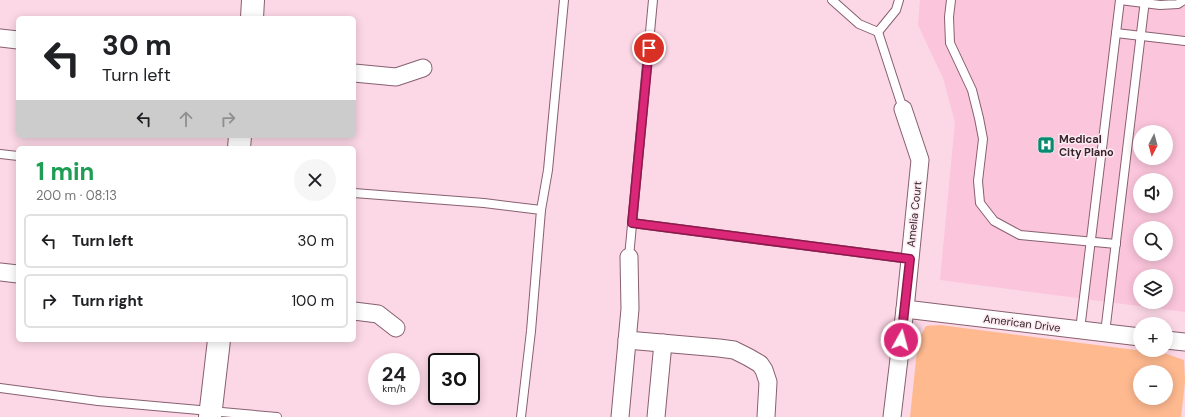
<!DOCTYPE html>
<html lang="en">
<head>
<meta charset="utf-8">
<style>
	body { margin:0; font-family:"DM Sans",sans-serif; background:#f6f6f6; color:#202124; height:100vh; display:flex; flex-direction:column; font-size:15px; white-space:nowrap }
	* { box-sizing:border-box; margin:0 }
	p { font-size:13px; color:#757577 }
	.icon { flex:none; width:22px; height:22px; fill:none; stroke:currentColor; stroke-width:2; stroke-linecap:round; stroke-linejoin:round }
	.map { position:relative; flex:1; overflow:hidden }
	.details { position:absolute; left:16px; top:146px; width:340px; height:196px; display:flex; flex-direction:column; background:#fff; border-radius:6px; box-shadow:0 2px 10px #0003 }
	.details>* { flex:none }
	.guide { position:absolute; left:16px; top:16px; width:340px; height:122px; border-radius:6px; box-shadow:0 2px 10px #0003; background:#fff; color:#202124; overflow:hidden }
	.needle { width:26px; rotate:186deg }
	.buttons { position:absolute; left:1133px; top:125px; display:grid; gap:8px }
	.buttons a { display:grid; place-items:center; width:40px; height:40px; border-radius:50%; background:#fff; box-shadow:0 2px 10px #0003; font-size:20px }
	.speed { position:absolute; left:368px; top:353px; display:flex; gap:8px; font-size:20px; font-weight:700; text-align:center }
	.speed>* { display:grid; place-content:center; width:52px; height:52px; border-radius:50%; background:#fff; box-shadow:0 2px 10px #0003; line-height:1 }
	.speed small { font-size:10px; font-weight:400 }
	.speed .limit { border:2px solid #111; border-radius:6px; background:#fff; color:#111 }
	.pin { position:absolute; display:grid; place-items:center; width:34px; height:34px; color:#fff; margin:-17px; border:2px solid #fff; border-radius:50%; box-shadow:0 1px 4px #0007 }
	.me { position:absolute; width:44px; margin:-22px; rotate:7deg; stroke-linejoin:round; filter:drop-shadow(0 0 3px #0008) }
	.turn { display:flex; align-items:center; gap:14px; height:84px; padding:0 20px; font-size:18px }
	.turn .icon { width:52px; height:52px; stroke-width:2.5 }
	.turn b { display:block; font-size:28px; line-height:34px }
	.lanes { display:flex; align-items:center; height:38px; padding:0 20px; background:#0003; justify-content:center; gap:20px; direction:ltr }
	.lanes .off { opacity:.35 }
	.round { display:grid; place-items:center; flex:none; width:42px; height:42px; border-radius:21px; background:#f6f6f6 }
	.headline { display:flex; align-items:center; justify-content:space-between; height:68px; padding:0 20px }
	h1 { font-size:24px; font-weight:700; line-height:30px; color:#1e9e55 }
	ul { padding:0; list-style:none }
	li { display:flex; align-items:center; gap:12px; height:54px; margin:0 8px 6px; padding:0 12px; border:2px solid #e0e0e0; border-radius:6px }
	li div { flex:1 }
	li b { display:block; font-size:15px }
	li em { font-style:normal }
	.map>svg:first-child { display:block }
	.built { fill:#fbc5db; fill-rule:evenodd }
	.green { fill:#feb98f; fill-rule:evenodd }
	.lines { fill:none; stroke-linecap:round; stroke-linejoin:round }
	.lane-casing { stroke:#886070; stroke-width:10 }
	.street-casing { stroke:#886070; stroke-width:19 }
	.secondary-casing { stroke:#886070; stroke-width:24 }
	.lane { stroke:#fff; stroke-width:8 }
	.street { stroke:#fff; stroke-width:17 }
	.secondary { stroke:#fff; stroke-width:22 }
	.route-casing { stroke:#8e194d; stroke-width:10 }
	.route { stroke:#db2777; stroke-width:7 }
	.labels { text-anchor:middle; stroke-width:3; stroke-linejoin:round; paint-order:stroke }
	.poi-label { font-size:11px; font-weight:bold; fill:#36252c; stroke:#fdeaf1; text-anchor:start }
	.street-label { font-size:11px; fill:#36252c; stroke:#fdeaf1 }
</style>
</head>
<body>
<div class="map">
<svg width="1185" height="417" viewBox="0 0 1185 417">
	<rect width="100%" height="100%" fill="#fcd7e6"/>
	<!-- built -->
	<path class="built" d="M 920,0 L 1185,0 L 1185,312 L 940,280 L 955,122 L 943,78 L 918,25 ZM 1140,132 L 1166,132 L 1166,158 L 1140,158 ZM 1140,180 L 1166,180 L 1166,206 L 1140,206 ZM 1140,228 L 1166,228 L 1166,254 L 1140,254 ZM 1140,276 L 1166,276 L 1166,302 L 1140,302 Z"/>
	<!-- green -->
	<path class="green" d="M 940,325 L 1167,354 L 1184,360 L 1185,382 L 1181,417 L 910,417 L 918,341 L 926,326 ZM 1140,372 L 1166,372 L 1166,398 L 1140,398 Z"/>
	<g class="lines">
		<defs>
			<g id="lane">
				<path d="M 832,0 L 859,24 L 878,32 L 903,109"/>
				<path d="M 951,0 L 949,17 L 950,43 L 972,90 L 979,118 L 983,139 L 978,181 L 980,203 L 994,221 L 1020,235 L 1116,244"/>
				<path d="M 878,32 L 896,10 L 899,0"/>
				<path d="M 1116,33 L 1185,41"/>
				<path d="M 0,154 L 18,156"/>
				<path d="M 354,193 L 484,203 L 541,210 L 531,331 L 521,417"/>
				<path d="M 541,210 L 548,170 L 564,0"/>
				<path d="M 632,223 L 910,259"/>
				<path d="M 629,257 L 653,0"/>
				<path d="M 1080,330 L 1120,0 L 1160,5 L 1178,4 L 1184,0"/>
				<path d="M 1105,333 L 1145,0"/>
				<path d="M 0,388 L 98,401 L 277,417"/>
			</g>
			<g id="street">
				<path d="M 0,38 L 18,40"/>
				<path d="M 354,73 L 396,77 L 423,68"/>
				<path d="M 0,272 L 18,274"/>
				<path d="M 905,309 L 1140,337"/>
				<path d="M 354,311 L 378,314 L 396,328"/>
				<path d="M 627,340 L 719,348 L 734,350 L 748,357 L 760,364 L 764,370 L 768,382 L 766,417"/>
				<path d="M 1166,340 L 1185,342"/>
				<path d="M 620,417 L 630,309 L 629,257"/>
				<path d="M 656,417 L 663,343"/>
				<path d="M 892,417 L 905,309 L 920,160 L 903,109"/>
			</g>
			<g id="secondary">
				<path d="M 252,18 L 253,0"/>
				<path d="M 239,148 L 240,136"/>
				<path d="M 210,417 L 219,340"/>
			</g>
		</defs>
		<!-- lane casing -->
		<use href="#lane" class="lane-casing"/>
		<!-- street casing -->
		<use href="#street" class="street-casing"/>
		<!-- secondary casing -->
		<use href="#secondary" class="secondary-casing"/>
		<!-- lane -->
		<use href="#lane" class="lane"/>
		<!-- street -->
		<use href="#street" class="street"/>
		<!-- secondary -->
		<use href="#secondary" class="secondary"/>
	</g>
	<g class="lines">
		<defs>
			<path id="route" d="M 649,48 L 632,223 L 910,259 L 901,340"/>
		</defs>
		<!-- route casing -->
		<use href="#route" class="route-casing"/>
		<!-- route -->
		<use href="#route" class="route"/>
	</g>
	<!-- icons -->
	<defs>
		<symbol id="hospital-square" viewBox="-11 -11 22 22"><rect x="-9" y="-9" width="18" height="18" rx="4" fill="#078a70" stroke="#fdeaf1"/><path d="M-5-5h3v3.5h4V-5h3V5h-3V1.5h-4V5h-3Z" fill="#fff"/></symbol>
	</defs>
	<g fill-rule="evenodd">
		<use href="#hospital-square" x="1036" y="135" width="20" height="20"/>
	</g>
	<g class="labels">
		<!-- poi labels -->
		<g class="poi-label">
			<text x="1059" y="143">Medical<tspan x="1059" dy="13">City Plano</tspan></text>
		</g>
		<!-- street labels -->
		<g class="street-label">
			<text transform="translate(914 214) rotate(-84)" y="4">Amelia Court</text>
			<text transform="translate(1022 323) rotate(7)" y="4">American Drive</text>
		</g>
	</g>
</svg>
<div class="buttons">
<a><svg class="needle" viewBox="-14 -14 28 28"><path d="M0-13l5 13h-10z" fill="#e53935"/><path d="M0 13l5-13h-10z" fill="#757577"/></svg></a>
<a><svg class="icon" aria-label="sound" viewBox="0 0 24 24"><path d="M4 9h4l5-4v14l-5-4H4zM17 9q2 3 0 6"/></svg></a>
<a><svg class="icon" aria-label="search" viewBox="0 0 24 24"><circle cx="10" cy="10" r="6"/><path d="M15 15l6 6"/></svg></a>
<a><svg class="icon" aria-label="layers" viewBox="0 0 24 24"><path d="M12 4l9 5-9 5-9-5zM3 14l9 5 9-5"/></svg></a>
<a>+</a>
<a>−</a>
</div>
<div class="speed"><div>24<small>km/h</small></div><div class="limit">30</div></div>
<div class="pin" style="left:649px;top:48px;background:#d93025"><svg class="icon" aria-label="arrive" viewBox="0 0 24 24"><path d="M6 21V4h12l-3 4 3 4H6"/></svg></div>
<svg class="me" style="left:901px;top:340px" viewBox="-20 -20 40 40"><circle r="17" fill="#db2777" stroke="#fff" stroke-width="3"/><path d="M0-11L8 9 0 5-8 9z" fill="#fff"/></svg>
<div class="guide">
<div class="turn"><svg class="icon" aria-label="left" viewBox="0 0 24 24"><path d="M17 20v-9H6M10 6l-5 5 5 5"/></svg><div><b>30 m</b>Turn left</div></div>
<div class="lanes"><svg class="icon" aria-label="left" viewBox="0 0 24 24"><path d="M17 20v-9H6M10 6l-5 5 5 5"/></svg><svg class="icon off" aria-label="ahead" viewBox="0 0 24 24"><path d="M12 20V5M6 11l6-6 6 6"/></svg><svg class="icon off" aria-label="right" viewBox="0 0 24 24"><path d="M7 20v-9h11M14 6l5 5-5 5"/></svg></div>
</div>
<section class="details">
<div class="headline"><div><h1>1 min</h1><p>200 m · 08:13</p></div><a class="round"><svg class="icon" aria-label="close" viewBox="0 0 24 24"><path d="M6 6l12 12M18 6L6 18"/></svg></a></div>
<ul>
<li><svg class="icon" aria-label="left" viewBox="0 0 24 24"><path d="M17 20v-9H6M10 6l-5 5 5 5"/></svg><div><b>Turn left</b></div><em>30 m</em></li>
<li><svg class="icon" aria-label="right" viewBox="0 0 24 24"><path d="M7 20v-9h11M14 6l5 5-5 5"/></svg><div><b>Turn right</b></div><em>100 m</em></li>
</ul>
</section>
</div>
</body>
</html>
